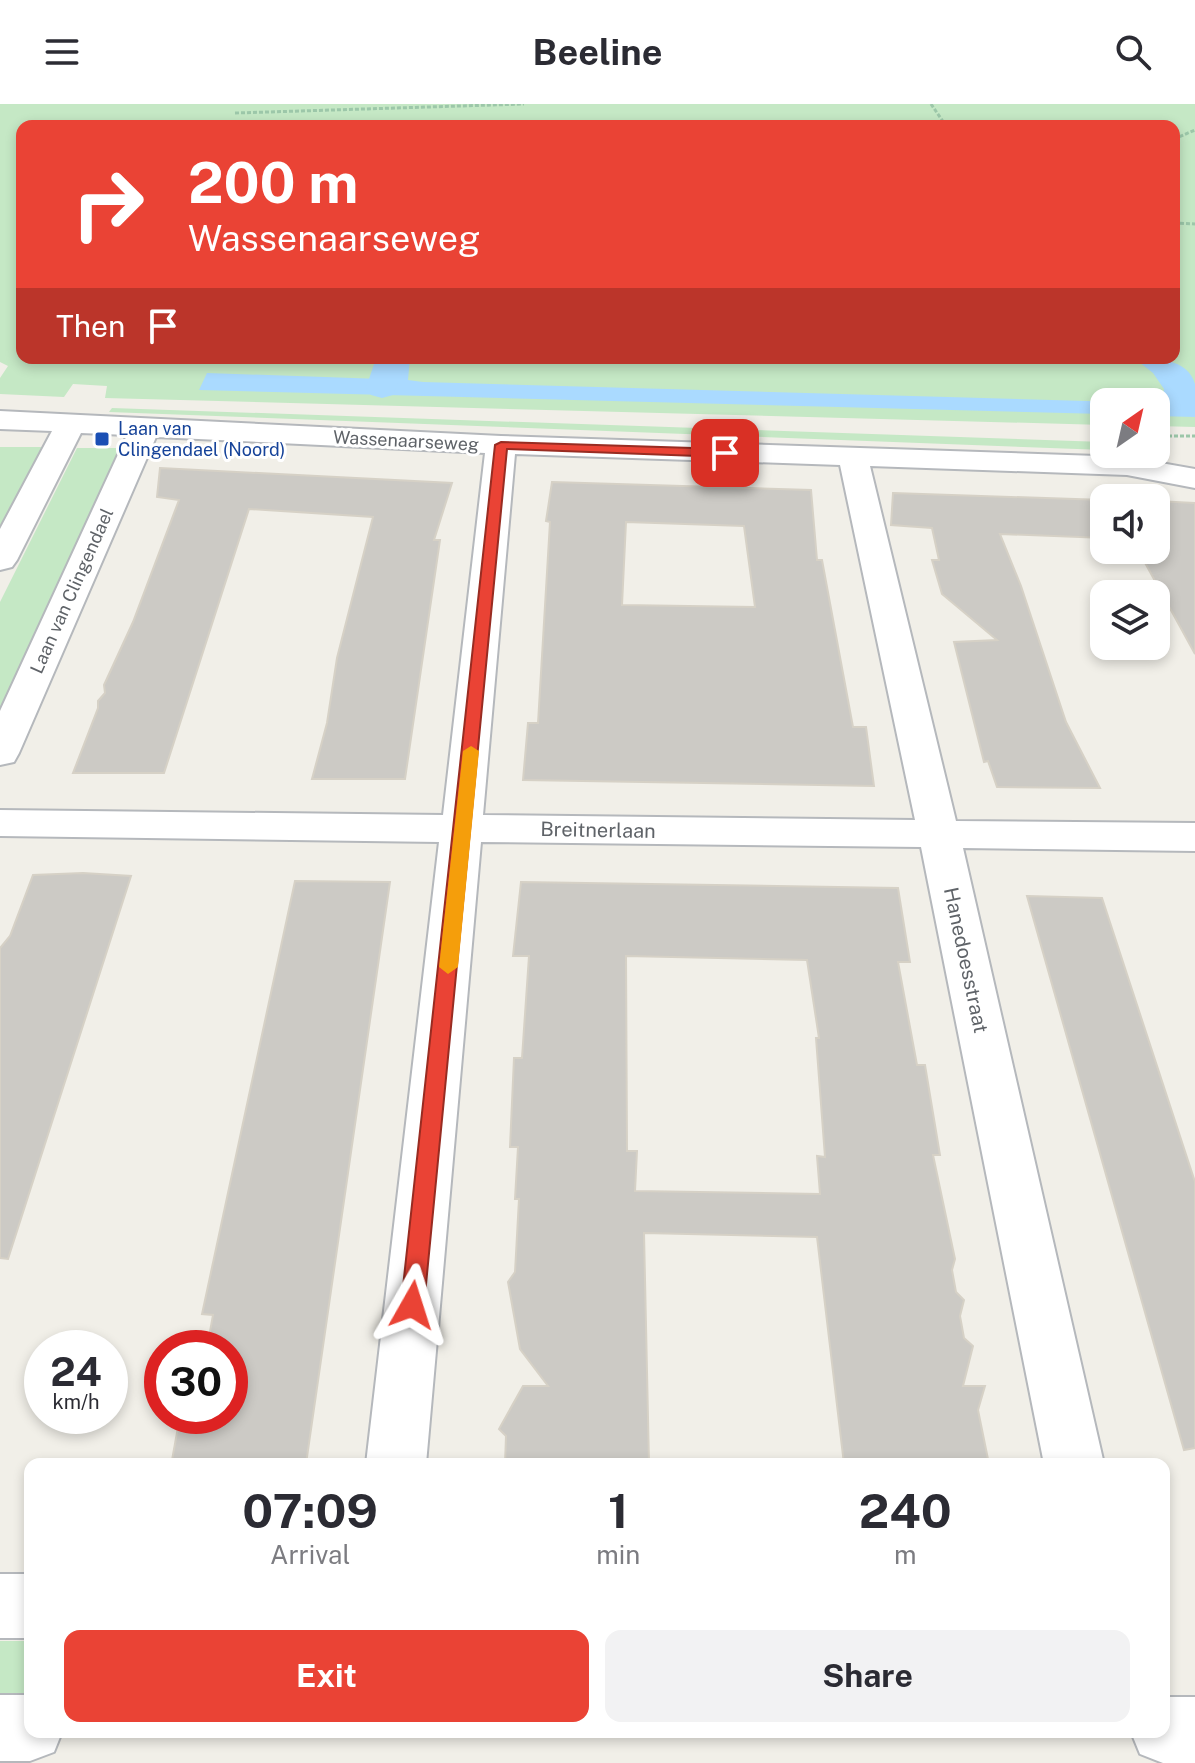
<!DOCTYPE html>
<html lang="en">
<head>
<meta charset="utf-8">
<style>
	body { margin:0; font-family:"Public Sans",sans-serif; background:#f2f2f3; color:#2b2b33; height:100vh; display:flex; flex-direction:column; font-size:30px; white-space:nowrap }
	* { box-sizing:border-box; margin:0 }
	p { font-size:26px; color:#7c7c81 }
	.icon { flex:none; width:44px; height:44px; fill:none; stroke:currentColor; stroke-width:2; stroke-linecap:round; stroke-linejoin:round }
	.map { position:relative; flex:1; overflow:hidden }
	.panel { position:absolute; left:24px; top:1354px; width:1146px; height:280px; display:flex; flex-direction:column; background:#fff; border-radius:16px; box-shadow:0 4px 12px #0003 }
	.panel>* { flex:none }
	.hud { position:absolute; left:16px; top:16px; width:1164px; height:244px; border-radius:16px; box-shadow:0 4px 12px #0003; background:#ea4335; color:#fff; overflow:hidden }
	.needle { width:52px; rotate:34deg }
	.buttons { position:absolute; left:1090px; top:284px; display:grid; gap:16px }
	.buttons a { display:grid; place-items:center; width:80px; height:80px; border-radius:16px; background:#fff; box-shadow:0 4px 12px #0003; font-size:40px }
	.speed { position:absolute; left:24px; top:1226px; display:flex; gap:16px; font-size:40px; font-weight:700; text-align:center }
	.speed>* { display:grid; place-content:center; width:104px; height:104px; border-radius:50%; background:#fff; box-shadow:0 4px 12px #0003; line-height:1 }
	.speed small { font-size:20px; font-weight:400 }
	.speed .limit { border:12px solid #d22; background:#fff; color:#111 }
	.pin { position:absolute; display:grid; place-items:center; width:68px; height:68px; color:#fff; margin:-34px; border-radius:16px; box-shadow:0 4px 12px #0006 }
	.me { position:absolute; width:88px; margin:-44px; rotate:6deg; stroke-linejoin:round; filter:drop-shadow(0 0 6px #0008) }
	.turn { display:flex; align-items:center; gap:28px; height:168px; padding:0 40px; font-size:36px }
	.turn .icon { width:104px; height:104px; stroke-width:2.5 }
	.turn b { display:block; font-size:56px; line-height:68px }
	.then { display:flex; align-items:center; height:76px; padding:0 40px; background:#0003; gap:16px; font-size:30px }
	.eta { display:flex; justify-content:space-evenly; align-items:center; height:136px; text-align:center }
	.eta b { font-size:48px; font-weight:700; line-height:56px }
	.cta { display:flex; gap:16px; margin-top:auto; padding:16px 40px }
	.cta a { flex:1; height:92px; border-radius:16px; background:#ea4335; color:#fff; font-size:32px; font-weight:700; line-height:92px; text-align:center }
	.cta a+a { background:#f2f2f3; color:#2b2b33 }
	header { display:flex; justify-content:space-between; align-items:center; height:104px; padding:0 40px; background:#fff; font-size:36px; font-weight:700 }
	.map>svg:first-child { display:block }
	.green { fill:#c5e8c5; fill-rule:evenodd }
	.water { fill:#aadaff }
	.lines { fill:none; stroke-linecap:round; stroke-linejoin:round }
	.canal { fill:#aadaff; fill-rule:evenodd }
	.building { fill:#cccac5; stroke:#d6d1c6; stroke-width:2; fill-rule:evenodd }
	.minor-casing { stroke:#b5b8bc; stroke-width:4 }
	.path { stroke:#9cc7a9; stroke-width:3; stroke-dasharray:4 2; stroke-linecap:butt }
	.minor { fill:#fff; fill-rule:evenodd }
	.route { fill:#ea4335; stroke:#982c22; stroke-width:2 }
	.slow { fill:#f59e0b }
	.transit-dot { fill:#1a4fb4; stroke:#fff; stroke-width:3 }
	.labels { text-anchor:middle; stroke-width:6; stroke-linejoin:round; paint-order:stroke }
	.far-transit-label { font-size:18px; fill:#164399; stroke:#fff; text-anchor:start }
	.far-street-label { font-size:18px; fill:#5f6368; stroke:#fff }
	.street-label { font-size:20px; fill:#5f6368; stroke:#fff }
</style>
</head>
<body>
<header><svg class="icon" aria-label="menu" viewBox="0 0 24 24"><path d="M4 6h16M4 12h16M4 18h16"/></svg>Beeline<svg class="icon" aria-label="search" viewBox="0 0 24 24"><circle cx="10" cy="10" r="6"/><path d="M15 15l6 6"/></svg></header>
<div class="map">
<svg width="1195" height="1659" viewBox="0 0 1195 1659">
	<rect width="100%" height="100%" fill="#f1efe8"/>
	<!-- green -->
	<g class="green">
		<path d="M 0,0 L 1195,0 L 1195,323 L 1156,322 L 1156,298 L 1104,298 L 1104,321 L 105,294 L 107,282 L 73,280 L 64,293 L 0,290 L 0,274 L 8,262 L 0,258 ZM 22,22 L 1174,22 L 1174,254 L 22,254 Z"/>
		<path d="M 112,304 L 1104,338 L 1104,346 L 109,308 Z"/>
		<path d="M 0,343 L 43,343 L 0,422 Z"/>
		<path d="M 77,344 L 125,344 L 0,618 L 0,498 Z"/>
		<rect x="0" y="1537" width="30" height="62"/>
	</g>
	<!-- water -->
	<g class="water">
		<path d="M 392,254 L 410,254 L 408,276 L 423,278 L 1122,298 L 1104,298 L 1104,310 L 199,286 L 207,269 L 381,275 L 389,272 Z"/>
		<path d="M 1134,254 C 1154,254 1188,254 1195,280 C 1195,289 1195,303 1195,313 L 1156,312 L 1156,298 L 1145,298 L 1163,292 L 1164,285 L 1153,269 Z"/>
	</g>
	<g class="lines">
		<!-- canal -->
		<path class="canal" d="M 376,254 L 408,254 L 393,291 L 382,294 L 371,291 L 366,284 Z"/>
	</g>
	<!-- building -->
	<g class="building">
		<path d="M 160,364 L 452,379 L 434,436 L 440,436 L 405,675 L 312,675 L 327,619 L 337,554 L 373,413 L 249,405 L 164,669 L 73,669 L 98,604 L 98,597 L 105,589 L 104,581 L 133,518 L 179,396 L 157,393 Z"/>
		<path d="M 552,378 L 811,386 L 817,456 L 822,456 L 853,623 L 866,623 L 874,682 L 523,676 L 528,619 L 538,619 L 550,418 L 546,417 ZM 626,418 L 744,422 L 755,503 L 622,501 Z"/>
		<path d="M 893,389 L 1104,396 L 1104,434 L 1000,430 L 1021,482 L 1066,618 L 1100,684 L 997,683 L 988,657 L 984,658 L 954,538 L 997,536 L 942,490 L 932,456 L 939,456 L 932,424 L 891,421 Z"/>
		<path d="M 1156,397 L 1195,399 L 1195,550 L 1138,446 L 1156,446 Z"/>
		<path d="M 83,769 L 131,772 L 8,1155 L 0,1154 L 0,844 L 10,832 L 33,771 Z"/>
		<path d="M 295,777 L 390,778 L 306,1360 L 183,1360 L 183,1357 L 172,1356 L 180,1312 L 230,1312 L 230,1244 L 207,1244 L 213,1211 L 202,1210 Z"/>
		<path d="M 521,778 L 898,784 L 910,858 L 898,858 L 917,961 L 925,961 L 940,1051 L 933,1051 L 955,1155 L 952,1166 L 956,1188 L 964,1196 L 960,1212 L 964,1234 L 973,1242 L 963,1282 L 985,1282 L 978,1306 L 989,1360 L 844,1360 L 817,1133 L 644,1129 L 649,1360 L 505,1360 L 506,1332 L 499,1325 L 523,1282 L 548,1282 L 520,1245 L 508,1178 L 515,1168 L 519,1095 L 515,1095 L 518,1043 L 510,1043 L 514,954 L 522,954 L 529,852 L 513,852 ZM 626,852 L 807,856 L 819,934 L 816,934 L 825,1053 L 817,1052 L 820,1090 L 635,1087 L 637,1047 L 627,1047 Z"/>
		<path d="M 1027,792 L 1102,794 L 1195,1078 L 1195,1344 L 1184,1346 Z"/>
	</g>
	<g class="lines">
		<defs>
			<g id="minor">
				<path d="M 0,307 L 501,332 L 1127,353 L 1195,365 L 1195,384 L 1127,371 L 870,362 L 956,717 L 1195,719 L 1195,747 L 963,744 L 1104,1360 L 1044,1360 L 921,743 L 481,738 L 426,1360 L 366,1360 L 439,738 L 0,732 L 0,706 L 443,711 L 485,349 L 156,333 L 19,649 L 14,658 L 0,661 L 0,607 L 127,331 L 81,329 L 17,456 L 12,463 L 0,466 L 0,425 L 52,327 L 0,325 ZM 515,350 L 840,361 L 915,716 L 483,711 Z"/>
				<rect x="0" y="1470" width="30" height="64"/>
				<path d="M 0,1591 L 30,1591 L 30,1628 L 62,1628 L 54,1648 L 30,1657 L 0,1657 Z"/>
				<path d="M 1164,1593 L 1195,1593 L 1195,1659 L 1163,1659 L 1140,1650 L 1131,1628 L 1164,1628 Z"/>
			</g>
		</defs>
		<!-- minor casing -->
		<use href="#minor" class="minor-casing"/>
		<!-- path -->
		<g class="path">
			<path d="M 931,0 L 946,22"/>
			<path d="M 235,9 L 524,0"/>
			<path d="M 1174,35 L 1195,26"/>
			<path d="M 1174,119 L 1195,120"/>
			<path d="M 1168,332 L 1195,332"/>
		</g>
		<!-- minor -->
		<use href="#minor" class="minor"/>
	</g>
	<!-- route -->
	<path class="route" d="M 501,338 L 725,345 L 731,349 L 725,353 L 507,345 L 424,1201 L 420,1208 L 412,1211 L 404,1208 L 401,1201 L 495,341 Z"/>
	<!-- slow -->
	<path class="slow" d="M 471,642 L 479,647 L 458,863 L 448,870 L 439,863 L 463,647 Z"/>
	<!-- markers -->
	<rect class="transit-dot" x="94" y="327" width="16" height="16" rx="4"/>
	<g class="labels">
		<!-- far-transit labels -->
		<g class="far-transit-label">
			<text x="118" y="331">Laan van<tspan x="118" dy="21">Clingendael (Noord)</tspan></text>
		</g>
		<!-- far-street labels -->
		<g class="far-street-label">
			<text transform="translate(406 337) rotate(3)" y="6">Wassenaarseweg</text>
			<text transform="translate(72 487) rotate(-66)" y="6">Laan van Clingendael</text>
		</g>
		<!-- street labels -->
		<g class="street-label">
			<text transform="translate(598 726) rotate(1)" y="7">Breitnerlaan</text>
			<text transform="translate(966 856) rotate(78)" y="7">Hanedoesstraat</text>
		</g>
	</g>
</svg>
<div class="buttons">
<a><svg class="needle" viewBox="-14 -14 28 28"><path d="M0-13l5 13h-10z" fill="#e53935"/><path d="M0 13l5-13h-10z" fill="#7c7c81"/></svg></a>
<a><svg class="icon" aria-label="sound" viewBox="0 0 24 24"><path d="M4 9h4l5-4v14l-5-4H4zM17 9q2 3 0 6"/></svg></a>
<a><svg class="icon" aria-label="layers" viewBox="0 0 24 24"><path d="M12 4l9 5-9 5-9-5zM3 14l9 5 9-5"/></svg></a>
</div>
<div class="speed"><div>24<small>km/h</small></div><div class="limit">30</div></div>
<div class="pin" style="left:725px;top:349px;background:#d93025"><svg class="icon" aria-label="arrive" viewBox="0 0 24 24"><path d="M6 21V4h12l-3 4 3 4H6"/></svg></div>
<svg class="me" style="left:412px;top:1201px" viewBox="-20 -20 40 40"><path d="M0-17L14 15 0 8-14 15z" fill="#ea4335" stroke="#fff" stroke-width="4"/></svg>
<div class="hud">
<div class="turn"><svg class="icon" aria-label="right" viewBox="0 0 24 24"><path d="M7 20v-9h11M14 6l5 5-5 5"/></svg><div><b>200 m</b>Wassenaarseweg</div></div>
<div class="then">Then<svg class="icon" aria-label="arrive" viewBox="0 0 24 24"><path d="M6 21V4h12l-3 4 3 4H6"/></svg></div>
</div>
<section class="panel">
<div class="eta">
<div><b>07:09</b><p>Arrival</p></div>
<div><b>1</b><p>min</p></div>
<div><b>240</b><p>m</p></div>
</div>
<div class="cta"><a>Exit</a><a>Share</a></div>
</section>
</div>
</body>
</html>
